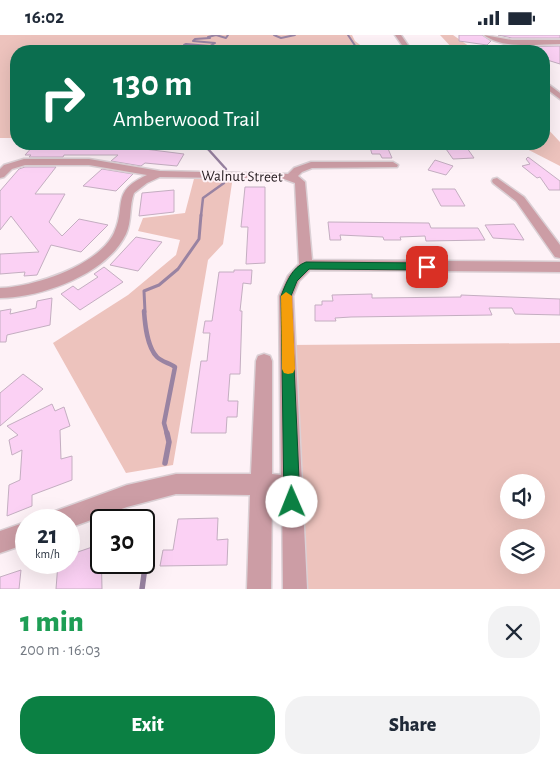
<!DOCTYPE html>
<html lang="en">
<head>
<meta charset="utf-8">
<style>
	body { margin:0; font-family:"Alegreya Sans",sans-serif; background:#f2f2f3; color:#1f2937; height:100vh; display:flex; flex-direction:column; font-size:19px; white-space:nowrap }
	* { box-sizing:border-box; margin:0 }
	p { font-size:16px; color:#747a83 }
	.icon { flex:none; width:28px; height:28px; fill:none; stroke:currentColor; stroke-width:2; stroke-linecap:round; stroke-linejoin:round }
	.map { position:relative; height:554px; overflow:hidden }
	.side { display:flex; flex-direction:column; background:#fff; flex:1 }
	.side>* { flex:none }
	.banner { position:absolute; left:10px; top:10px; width:540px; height:105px; border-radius:20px; box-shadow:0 5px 20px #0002; background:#0b6e4f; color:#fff; overflow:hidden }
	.fabs { position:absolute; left:500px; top:439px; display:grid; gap:10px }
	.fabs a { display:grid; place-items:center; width:45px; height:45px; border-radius:50%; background:#fff; box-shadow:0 5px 20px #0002; font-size:25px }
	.speed { position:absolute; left:15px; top:474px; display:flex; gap:10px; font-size:25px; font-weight:700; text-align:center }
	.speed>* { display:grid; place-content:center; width:65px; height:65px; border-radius:50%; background:#fff; box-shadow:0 5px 20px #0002; line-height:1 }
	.speed small { font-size:12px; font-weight:400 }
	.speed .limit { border:2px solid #111; border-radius:8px; background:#fff; color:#111 }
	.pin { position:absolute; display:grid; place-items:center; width:42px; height:42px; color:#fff; margin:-21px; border-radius:10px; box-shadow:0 2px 8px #0006 }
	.me { position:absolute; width:55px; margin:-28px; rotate:359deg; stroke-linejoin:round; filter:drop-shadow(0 0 4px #0008) }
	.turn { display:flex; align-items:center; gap:18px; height:105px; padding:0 20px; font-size:22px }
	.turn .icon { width:65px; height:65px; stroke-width:2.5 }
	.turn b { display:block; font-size:35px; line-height:42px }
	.round { display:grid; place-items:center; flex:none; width:52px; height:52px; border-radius:20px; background:#f2f2f3 }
	.overview { display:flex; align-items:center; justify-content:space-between; height:85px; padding:0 20px }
	h1 { font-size:30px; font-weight:800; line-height:38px; color:#1e9e55 }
	.button { display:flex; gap:10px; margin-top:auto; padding:10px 20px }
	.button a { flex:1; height:58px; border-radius:20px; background:#0b8043; color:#fff; font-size:20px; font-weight:800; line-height:58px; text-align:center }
	.button a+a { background:#f2f2f3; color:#1f2937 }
	.status { display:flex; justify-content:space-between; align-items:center; height:35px; padding:0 25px; background:#fff; direction:ltr }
	.status svg { height:14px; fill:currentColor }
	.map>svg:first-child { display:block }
	.green { fill:#edc3bd; fill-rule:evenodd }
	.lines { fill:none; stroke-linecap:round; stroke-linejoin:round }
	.stream-far4 { stroke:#9983a2; stroke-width:2 }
	.stream-far3 { stroke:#9983a2; stroke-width:2.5 }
	.stream-far2 { stroke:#9983a2; stroke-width:3 }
	.stream-far1 { stroke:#9983a2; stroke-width:4.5 }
	.stream { stroke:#9983a2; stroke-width:5.5 }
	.building { fill:#fbd1f4; stroke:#c4aec1 }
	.minor-casing { stroke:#dbd0d5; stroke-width:3 }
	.minor { fill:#cc9da5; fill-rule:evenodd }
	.route { fill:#0b8043; stroke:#07532c }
	.slow { fill:#f59e0b }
	.labels { text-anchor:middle; stroke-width:4; stroke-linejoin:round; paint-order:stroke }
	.street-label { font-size:15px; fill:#261c20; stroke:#fef2f7 }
</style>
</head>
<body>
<div class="status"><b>16:02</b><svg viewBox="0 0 49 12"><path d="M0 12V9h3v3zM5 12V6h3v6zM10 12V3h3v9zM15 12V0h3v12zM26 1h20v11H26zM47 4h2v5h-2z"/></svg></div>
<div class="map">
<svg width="560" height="554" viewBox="0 0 560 554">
	<rect width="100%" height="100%" fill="#fef2f7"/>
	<!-- green -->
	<g class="green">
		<path d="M 0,0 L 352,0 L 355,6 L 368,16 L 16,16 L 16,103 L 0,103 Z"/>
		<path d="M 440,0 L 453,0 L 473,14 L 494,16 L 455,16 Z"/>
		<path d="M 544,90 L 560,107 L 560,131 L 521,111 L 500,109 L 544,109 Z"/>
		<path d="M 195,140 L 233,141 L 223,209 L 208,225 L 173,430 L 126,438 L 53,308 L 128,260 L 176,220 L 180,205 L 138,196 L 143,183 L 185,178 Z"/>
		<path d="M 560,308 L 560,554 L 295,554 L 287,310 ZM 509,448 L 536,448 L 536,475 L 509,475 ZM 509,502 L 536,502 L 536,530 L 509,530 Z"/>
	</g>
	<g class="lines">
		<!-- stream-far4 -->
		<g class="stream-far4">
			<path d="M 274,0 L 281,3 L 295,0"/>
			<path d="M 348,0 L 356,12 L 351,14 L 354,16"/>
			<path d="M 176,16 L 194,13 L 184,10 L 186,9 L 210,11 L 215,8 L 193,6 L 195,4 L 210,3 L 208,2 L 216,0 L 226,3 L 228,0"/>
		</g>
		<!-- stream-far3 -->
		<g class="stream-far3">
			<path d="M 175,109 L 208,114 L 226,134"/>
			<path d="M 201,181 L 203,163 L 224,148"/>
		</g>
		<!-- stream-far2 -->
		<path class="stream-far2" d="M 145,277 L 144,256 L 159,250 L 178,234 L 199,204 L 201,180"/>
		<!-- stream-far1 -->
		<path class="stream-far1" d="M 144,276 C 145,290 147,312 157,322 C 162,327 170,328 175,332 L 164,388 L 167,399"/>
		<!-- stream -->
		<g class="stream">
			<path d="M 165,428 L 169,407 L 167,398"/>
			<path d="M 142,554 L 152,481"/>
		</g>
	</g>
	<!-- building -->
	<g class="building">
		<path d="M 459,0 L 482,0 L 491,6 L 487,10 L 459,6 Z"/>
		<path d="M 498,0 L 560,0 L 560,3 L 512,3 Z"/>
		<path d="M 560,11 L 560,29 L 544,24 L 544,16 L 520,16 L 514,12 Z"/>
		<path d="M 35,109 L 105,109 L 184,119 L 177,131 L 145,128 L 141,131 L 111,126 L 118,120 L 64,120 L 63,122 L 29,122 L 31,120 L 25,120 Z"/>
		<path d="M 369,109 L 386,109 L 392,123 L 382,123 L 380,119 L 372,119 Z"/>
		<path d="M 467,113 L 474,123 L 453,124 L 446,114 Z"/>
		<path d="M 528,122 L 560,146 L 560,155 L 549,155 L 540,142 L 537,143 L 522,131 L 530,129 L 526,124 Z"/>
		<path d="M 435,125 L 453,131 L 446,140 L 428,135 Z"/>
		<path d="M 25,132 L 56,132 L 35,159 L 65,159 L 49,187 L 62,201 L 79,184 L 108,190 L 81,217 L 51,210 L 37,240 L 24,241 L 25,237 L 0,239 L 0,219 L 39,217 L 11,181 L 0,195 L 0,156 L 19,134 Z"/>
		<path d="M 102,134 L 133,139 L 116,156 L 83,151 Z"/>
		<path d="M 245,152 L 265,152 L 265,228 L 246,229 L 248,192 L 241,192 Z"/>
		<path d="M 432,154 L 455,154 L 465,171 L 441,171 Z"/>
		<path d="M 174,155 L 174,177 L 139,181 L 142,158 Z"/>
		<path d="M 328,187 L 429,188 L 431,193 L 478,193 L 485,205 L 426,206 L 425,201 L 400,202 L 401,205 L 384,205 L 383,202 L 340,200 L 341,205 L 330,205 Z"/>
		<path d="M 514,189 L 524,205 L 493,203 L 485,190 Z"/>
		<path d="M 136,202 L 162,207 L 138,236 L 110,230 Z"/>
		<path d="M 104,232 L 123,247 L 80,275 L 61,259 L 73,251 L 78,255 L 98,242 L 94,239 Z"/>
		<path d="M 234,235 L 252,235 L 251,249 L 243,248 L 240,276 L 242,276 L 240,339 L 230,339 L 228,366 L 238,366 L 237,382 L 227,382 L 226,398 L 191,398 L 201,326 L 207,326 L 210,298 L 203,298 L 205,286 L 212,286 L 219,237 L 234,237 Z"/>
		<path d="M 372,259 L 372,263 L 461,262 L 461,260 L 560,264 L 560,280 L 515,279 L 512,273 L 489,273 L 492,280 L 351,282 L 335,283 L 336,286 L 315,286 L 315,270 L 322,270 L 322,266 L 333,266 L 332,260 Z"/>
		<path d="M 52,263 L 50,290 L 7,300 L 6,307 L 0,307 L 0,276 L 11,274 L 10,279 L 36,273 L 37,266 Z"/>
		<path d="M 23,339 L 43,354 L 0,391 L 0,358 Z"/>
		<path d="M 52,369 L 55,376 L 64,372 L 70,391 L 60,395 L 61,424 L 72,421 L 72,445 L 32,460 L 32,471 L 7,481 L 9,450 L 20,445 L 22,415 L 12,420 L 9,405 L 18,400 L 7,391 Z"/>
		<path d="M 218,483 L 217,505 L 228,504 L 227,530 L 160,531 L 163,515 L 173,515 L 178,484 Z"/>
		<path d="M 101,509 L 102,554 L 56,554 L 58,528 L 69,528 L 69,520 Z"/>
		<path d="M 21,535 L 19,554 L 0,554 L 0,542 Z"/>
	</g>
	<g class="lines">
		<defs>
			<g id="minor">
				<path d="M 395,0 L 401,0 L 412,16 L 406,16 Z"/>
				<path d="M 484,0 L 512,5 L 560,5 L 560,9 C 537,9 504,15 484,0 Z"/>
				<path d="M 544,46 L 560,58 L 560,64 L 544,52 Z"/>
				<path d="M 24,124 L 89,124 L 160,136 L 288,139 L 294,133 L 311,127 L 393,127 L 398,130 L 397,132 L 312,133 L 302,137 L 298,141 L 305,147 L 312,225 L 560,227 L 560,237 L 310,235 L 299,246 L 293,261 L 307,554 L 283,554 L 282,460 L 272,460 L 271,554 L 247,554 L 250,460 L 176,459 L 127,472 L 69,493 L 69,485 L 50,485 L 53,477 L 61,474 L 127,450 L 176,439 L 251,439 L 256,326 L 258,321 L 264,319 L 270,321 L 272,326 L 272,439 L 281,440 L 279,261 L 288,241 L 299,229 L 295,148 L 284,144 L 160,142 L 147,148 L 134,158 C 129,171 132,186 126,199 C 107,239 41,263 0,263 L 0,253 C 33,252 98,231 114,198 C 127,170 110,157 147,140 L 89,130 L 25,130 L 12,134 L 4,142 L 0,143 L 0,134 L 4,130 Z"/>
				<path d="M 497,143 L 524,162 L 560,210 L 560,223 L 555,222 L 516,166 L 493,148 L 492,146 L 493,144 Z"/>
				<path d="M 26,487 L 26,509 L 0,518 L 0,496 Z"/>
			</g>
		</defs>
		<!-- minor casing -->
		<use href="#minor" class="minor-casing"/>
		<!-- minor -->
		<use href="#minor" class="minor"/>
	</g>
	<!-- route -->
	<path class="route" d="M 306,227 L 427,228 L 432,232 L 427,235 L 309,234 L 297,246 L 291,261 L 300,467 L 297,473 L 292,475 L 286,473 L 284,467 L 281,261 C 286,248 292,232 306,227 Z"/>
	<!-- slow -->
	<path class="slow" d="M 286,257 L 292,261 L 295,334 L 293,338 L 288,339 L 284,338 L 282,334 L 281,261 Z"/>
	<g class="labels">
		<!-- street labels -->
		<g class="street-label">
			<text transform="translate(242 141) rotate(1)" y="5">Walnut Street</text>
		</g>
	</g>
</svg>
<div class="fabs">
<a><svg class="icon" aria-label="sound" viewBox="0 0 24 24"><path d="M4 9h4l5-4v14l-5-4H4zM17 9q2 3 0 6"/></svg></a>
<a><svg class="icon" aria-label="layers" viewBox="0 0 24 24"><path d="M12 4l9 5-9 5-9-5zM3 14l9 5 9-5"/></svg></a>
</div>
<div class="speed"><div>21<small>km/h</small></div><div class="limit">30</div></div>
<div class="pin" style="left:427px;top:232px;background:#d93025"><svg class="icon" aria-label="arrive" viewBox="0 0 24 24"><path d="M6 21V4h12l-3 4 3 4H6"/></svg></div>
<svg class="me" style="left:292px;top:467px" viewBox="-20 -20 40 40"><circle r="19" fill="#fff"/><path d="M0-13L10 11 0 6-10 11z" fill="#0b8043"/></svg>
<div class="banner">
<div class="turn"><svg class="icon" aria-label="right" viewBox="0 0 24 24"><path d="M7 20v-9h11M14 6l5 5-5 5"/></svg><div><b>130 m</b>Amberwood Trail</div></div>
</div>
</div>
<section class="side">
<div class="overview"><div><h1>1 min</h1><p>200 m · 16:03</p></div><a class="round"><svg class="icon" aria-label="close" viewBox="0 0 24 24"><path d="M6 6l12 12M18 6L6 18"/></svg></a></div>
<div class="button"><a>Exit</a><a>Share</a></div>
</section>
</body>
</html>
